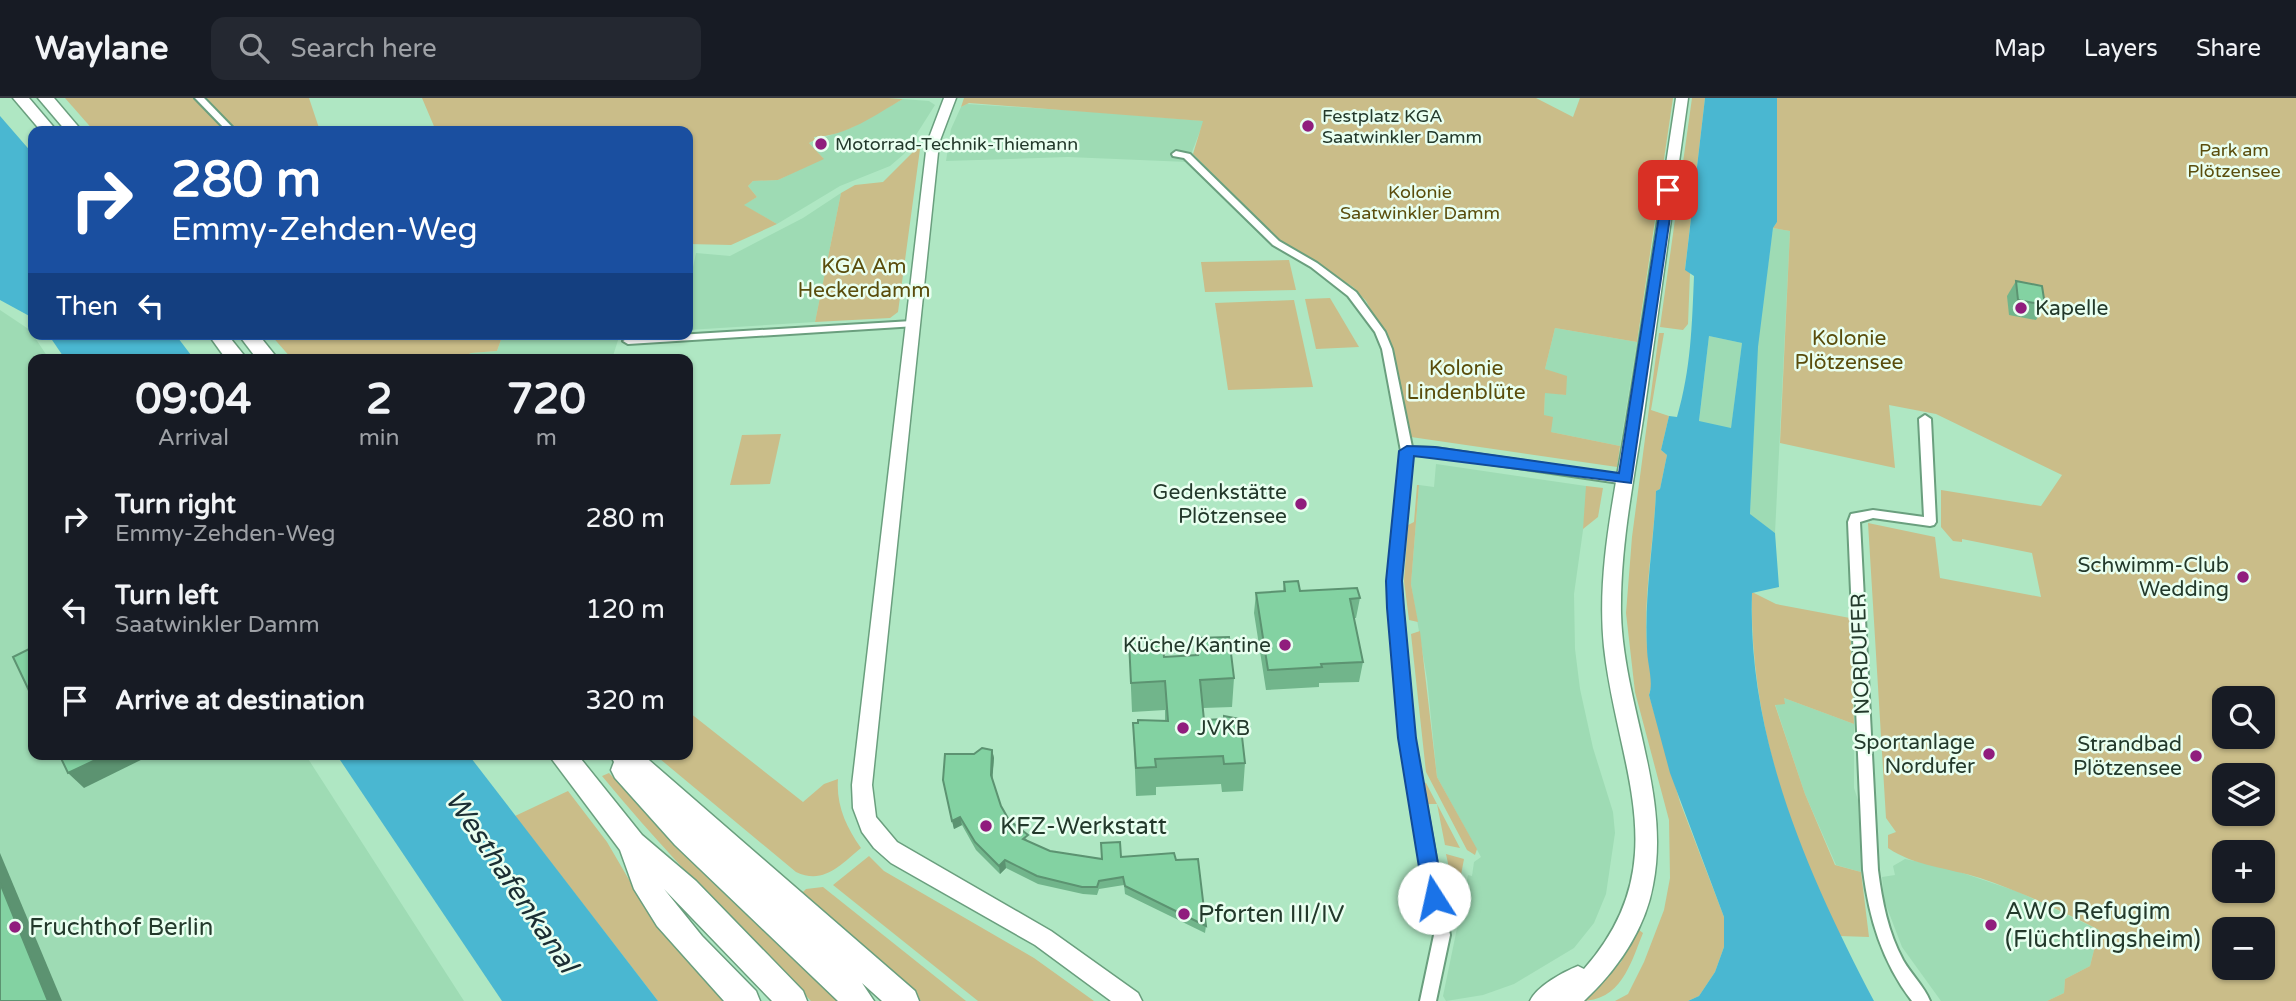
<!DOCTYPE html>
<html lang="en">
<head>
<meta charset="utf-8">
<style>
	body { margin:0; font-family:"Varela Round",sans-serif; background:#242831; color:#f1f3f6; height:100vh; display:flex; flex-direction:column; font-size:26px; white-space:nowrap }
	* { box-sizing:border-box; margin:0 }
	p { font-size:23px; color:#9ea1a6 }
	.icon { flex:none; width:38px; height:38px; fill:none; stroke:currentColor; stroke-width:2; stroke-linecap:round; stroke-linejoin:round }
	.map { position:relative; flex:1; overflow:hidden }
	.side { position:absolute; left:28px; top:256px; width:665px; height:406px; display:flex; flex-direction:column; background:#171b24; border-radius:14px; box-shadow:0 2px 5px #0004 }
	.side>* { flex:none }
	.hud { position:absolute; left:28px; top:28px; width:665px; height:214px; border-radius:14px; box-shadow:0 2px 5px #0004; background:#1a4fa0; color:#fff; overflow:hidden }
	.tools { position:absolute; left:2212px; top:588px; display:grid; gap:14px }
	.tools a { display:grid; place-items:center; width:63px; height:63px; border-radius:14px; background:#171b24; box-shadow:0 2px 5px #0004; font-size:35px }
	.pin { position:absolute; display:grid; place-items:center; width:60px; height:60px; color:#fff; margin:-30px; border-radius:14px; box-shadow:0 4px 10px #0006 }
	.me { position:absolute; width:77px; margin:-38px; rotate:350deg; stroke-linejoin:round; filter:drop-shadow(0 0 5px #0008) }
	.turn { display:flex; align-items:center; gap:24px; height:147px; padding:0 28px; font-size:32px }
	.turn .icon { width:91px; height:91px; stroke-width:2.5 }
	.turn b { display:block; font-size:49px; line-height:60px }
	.then { display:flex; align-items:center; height:66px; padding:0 28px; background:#0003; gap:14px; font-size:26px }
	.eta { display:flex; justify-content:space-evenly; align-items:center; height:119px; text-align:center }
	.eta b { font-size:42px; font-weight:800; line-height:49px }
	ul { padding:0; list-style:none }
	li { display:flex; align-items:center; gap:21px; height:91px; padding:0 28px }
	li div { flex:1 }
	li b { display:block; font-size:26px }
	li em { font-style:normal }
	header { display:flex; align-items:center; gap:42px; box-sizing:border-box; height:98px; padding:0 35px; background:#171b24; border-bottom:2px solid #363941 }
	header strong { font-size:33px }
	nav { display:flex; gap:38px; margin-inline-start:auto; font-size:24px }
	.search { width:490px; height:63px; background:#242831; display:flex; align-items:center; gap:18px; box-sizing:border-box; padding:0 24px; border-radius:14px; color:#9ea1a6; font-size:26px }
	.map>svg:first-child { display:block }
	.built { fill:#9edbb4 }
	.green { fill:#cabd89; fill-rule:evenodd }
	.water { fill:#4ab7d1; fill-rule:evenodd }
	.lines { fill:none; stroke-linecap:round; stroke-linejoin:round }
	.street-casing { stroke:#6a9f7e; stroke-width:4 }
	.secondary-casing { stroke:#6a9f7e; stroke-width:3 }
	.highway-casing { stroke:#6a9f7e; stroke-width:3 }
	.street { fill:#fff; fill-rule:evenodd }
	.secondary { fill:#fff; fill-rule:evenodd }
	.highway { fill:#fff; fill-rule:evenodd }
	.wall { fill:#71b58b }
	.shaded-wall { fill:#5c9371 }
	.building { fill:#83d2a2; stroke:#5c9371; stroke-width:2 }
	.route { fill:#1a73e8; stroke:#114b97; stroke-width:2 }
	.poi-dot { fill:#901d7d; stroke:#e9fff0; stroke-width:2.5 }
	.labels { text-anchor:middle; stroke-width:5; stroke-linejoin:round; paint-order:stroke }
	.far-poi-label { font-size:18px; fill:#23392b; stroke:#e9fff0; text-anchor:start }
	.far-park-label { font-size:18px; fill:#5a4d0c; stroke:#e9fff0 }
	.park-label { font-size:21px; fill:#5a4d0c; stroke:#e9fff0 }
	.poi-label { font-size:21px; fill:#23392b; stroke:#e9fff0; text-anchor:end }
	.street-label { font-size:21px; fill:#23392b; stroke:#e9fff0 }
	.near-poi-label { font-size:24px; fill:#23392b; stroke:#e9fff0; text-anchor:start }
	.near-water-label { font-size:28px; font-style:italic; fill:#1b2e33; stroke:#e9fff0 }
</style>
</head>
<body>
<header>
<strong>Waylane</strong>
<div class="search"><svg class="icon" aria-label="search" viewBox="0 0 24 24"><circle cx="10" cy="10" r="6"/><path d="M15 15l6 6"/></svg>Search here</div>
<nav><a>Map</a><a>Layers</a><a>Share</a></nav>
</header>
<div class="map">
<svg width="2296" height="903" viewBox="0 0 2296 903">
	<rect width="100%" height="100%" fill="#afe7c3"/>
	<!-- built -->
	<g class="built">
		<path d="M 903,1 L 929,3 L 935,7 L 904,56 L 890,68 L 840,88 L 777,126 L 743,107 L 757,99 L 748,88 L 753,83 L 778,82 L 823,60 L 809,45 L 853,29 Z"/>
		<path d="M 967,6 L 1097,14 L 1204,23 L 1188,64 L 1068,59 L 946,63 L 951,31 L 961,9 Z"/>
		<path d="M 841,95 L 815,224 L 688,232 L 688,193 L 696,155 L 730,158 L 803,120 Z"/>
		<path d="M 1773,130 L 1790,133 L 1775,435 L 1750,417 L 1757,249 Z"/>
		<path d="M 0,212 L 30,232 L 49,261 L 33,261 L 33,656 L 305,656 L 464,903 L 0,903 Z"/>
		<path d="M 1555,230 L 1637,244 L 1620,348 L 1551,334 L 1544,317 L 1545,294 L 1566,297 L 1554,275 L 1545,271 Z"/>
		<path d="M 503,236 L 607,237 L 620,236 L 612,261 L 459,261 L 471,255 L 497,253 Z"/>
		<path d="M 1709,238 L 1742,245 L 1731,331 L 1699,324 Z"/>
		<path d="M 1436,366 L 1586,388 L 1586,411 L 1574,496 L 1575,551 L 1580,591 L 1593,650 L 1613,714 L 1615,735 L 1606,796 L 1594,825 L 1574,850 L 1514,886 L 1483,897 L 1446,903 L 1443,898 L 1468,777 L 1472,778 L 1474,764 L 1481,759 L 1437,679 L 1427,581 L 1411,486 L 1419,387 L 1434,389 Z"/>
		<path d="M 1784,600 L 1854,626 L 1854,690 L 1858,702 L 1861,774 L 1836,767 L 1805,696 L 1775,606 Z"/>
		<path d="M 1905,761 L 1945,769 L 2019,794 L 2099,832 L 2090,868 L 2065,881 L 2064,895 L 2047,903 L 1941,903 L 1902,849 L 1884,802 L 1882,779 L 1895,777 L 1893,768 Z"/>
	</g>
	<!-- green -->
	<g class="green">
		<path d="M 65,0 L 309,0 L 320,33 L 94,33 Z"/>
		<path d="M 422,0 L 888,0 L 903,1 C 875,17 847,38 814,39 L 815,42 L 809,45 L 824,61 L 778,82 L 753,83 L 748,88 L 757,99 L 744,107 L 777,126 L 731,147 L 688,146 L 688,33 L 436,33 Z"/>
		<path d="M 964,0 L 1536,0 L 1573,19 L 1580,0 L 1673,0 L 1637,244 L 1555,230 L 1545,271 L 1567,278 L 1566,297 L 1545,295 L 1544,317 L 1553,319 L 1551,334 L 1620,348 L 1617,369 L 1411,339 L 1393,252 L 1366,203 L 1353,189 L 1281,143 L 1193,56 L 1203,23 L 969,5 L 961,9 Z"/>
		<path d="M 1692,0 L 1705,0 L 1685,171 L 1690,175 L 1688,226 L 1683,232 L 1660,229 Z"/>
		<path d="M 1777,0 L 2296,0 L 2296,903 L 2047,903 L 2064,895 L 2065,881 L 2090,868 L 2099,832 C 2060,812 2022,794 1980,780 C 1949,770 1914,768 1888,750 L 1888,737 L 1896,734 L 1886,720 L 1868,425 L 1935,439 L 1940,480 L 2041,499 L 2032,455 L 1962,441 L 1962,444 L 1953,443 L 1941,429 L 1941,392 L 2041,408 L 2062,377 L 1936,316 L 1889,307 L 1895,370 L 1780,345 L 1790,133 L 1773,130 L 1777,124 ZM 2224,600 L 2263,600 L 2263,639 L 2224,639 ZM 2224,677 L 2263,677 L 2263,716 L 2224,716 ZM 2224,754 L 2263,754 L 2263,793 L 2224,793 ZM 2224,831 L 2263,831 L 2263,870 L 2224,870 Z"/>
		<path d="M 916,51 L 920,51 L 898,214 L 890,220 L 815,224 L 841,95 L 855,87 L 883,84 Z"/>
		<path d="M 1289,162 L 1296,192 L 1205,194 L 1201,164 Z"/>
		<path d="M 1330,200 L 1359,249 L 1316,251 L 1305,201 Z"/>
		<path d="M 1294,202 L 1313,289 L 1228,292 L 1215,205 Z"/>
		<path d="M 1659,235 L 1664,235 L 1651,312 L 1669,318 L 1661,352 L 1667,357 L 1660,391 L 1656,393 C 1654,445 1643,498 1647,549 C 1648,565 1655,582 1649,597 L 1680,704 L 1724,819 L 1724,849 L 1715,874 L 1699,898 L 1688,903 L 1615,903 L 1628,896 L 1644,864 L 1664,812 L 1670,780 L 1669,722 L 1635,594 L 1626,515 L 1632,439 Z"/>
		<path d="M 270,236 L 503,236 L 497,253 L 471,255 L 459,261 L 292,261 Z"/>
		<path d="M 781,336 L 770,386 L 730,387 L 742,337 Z"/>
		<path d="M 1417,387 L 1419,387 L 1411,486 L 1418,524 L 1409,522 L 1404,483 L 1408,427 L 1414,424 Z"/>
		<path d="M 1586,388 L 1603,390 L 1598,419 L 1583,431 Z"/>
		<path d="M 1752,494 L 1776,506 L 1850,520 L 1854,626 L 1784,600 L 1785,606 L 1775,607 L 1805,696 L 1835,767 L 1861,774 L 1869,839 L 1840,838 C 1787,733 1749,613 1752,494 Z"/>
		<path d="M 1420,533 L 1437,679 L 1477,751 L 1475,757 L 1467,752 L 1426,674 L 1411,536 Z"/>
		<path d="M 690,615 L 803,704 L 824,686 L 838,681 C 836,707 846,729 861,750 C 840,767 824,787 796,774 L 654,656 L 688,656 Z"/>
		<path d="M 609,675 L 690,758 L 843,903 L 811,903 C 739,830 667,757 602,678 Z"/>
		<path d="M 1422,684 L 1426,685 L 1460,750 L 1445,747 L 1437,706 L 1426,706 Z"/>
		<path d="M 568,693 L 607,744 L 635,792 L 732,903 L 658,903 L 515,718 Z"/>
		<path d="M 1446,756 L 1464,761 L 1450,835 L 1443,799 L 1455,798 Z"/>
		<path d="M 869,758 L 884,773 L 1034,860 L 1094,903 L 978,903 L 833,787 Z"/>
		<path d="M 823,789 L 966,903 L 921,903 L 801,796 L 806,791 Z"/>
		<path d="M 1639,832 L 1643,835 C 1630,867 1621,903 1580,903 L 1621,864 Z"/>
	</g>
	<!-- water -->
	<g class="water">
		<path d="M 1705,0 L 1777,0 L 1777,124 L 1773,130 L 1758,249 L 1750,416 L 1775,435 L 1779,489 L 1752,495 C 1747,640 1808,777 1874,903 L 1688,903 L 1699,898 L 1715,874 L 1724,849 L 1724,819 L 1670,675 L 1649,597 C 1654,584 1647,565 1647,550 C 1644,497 1654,445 1656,393 L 1660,391 L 1667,357 L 1661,352 L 1669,318 L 1677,319 C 1691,271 1692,227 1694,178 L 1685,172 ZM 1709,238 L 1742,245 L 1731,330 L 1699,323 Z"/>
		<path d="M 0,18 L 33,56 L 33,220 L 0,202 Z"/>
		<path d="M 48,236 L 175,236 L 194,261 L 65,261 Z"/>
		<path d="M 336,656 L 468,656 L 658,903 L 502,903 Z"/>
	</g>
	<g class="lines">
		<defs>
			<g id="street">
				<path d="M 195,0 L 204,0 L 236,33 L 227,33 Z"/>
				<path d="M 1176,53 L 1190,56 L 1279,143 L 1317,165 L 1356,194 L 1385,234 L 1392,251 L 1412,349 L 1435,350 L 1626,378 L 1632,382 L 1626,386 L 1435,358 L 1412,357 L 1400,483 L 1414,640 L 1450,837 L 1436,903 L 1420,903 L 1434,837 L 1400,640 L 1388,483 L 1401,353 L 1382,251 L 1375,234 L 1348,198 L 1311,169 L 1273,147 L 1184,60 L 1173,58 L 1172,56 Z"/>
				<path d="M 912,223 L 917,226 L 916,228 L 628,246 L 623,243 L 628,240 Z"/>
				<path d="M 1925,317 L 1931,321 L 1936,424 L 1934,427 L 1930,428 L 1873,420 L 1860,424 L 1878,772 C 1882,803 1888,834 1903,862 C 1911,876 1924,888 1930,903 L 1912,903 C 1882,864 1869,820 1863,772 L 1848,424 L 1851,416 L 1873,412 L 1924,419 L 1919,321 Z"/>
			</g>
			<g id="secondary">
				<path d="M 944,0 L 956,0 L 939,45 L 872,687 L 876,719 L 897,744 L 1051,833 L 1138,895 L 1142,903 L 1111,903 L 1035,847 L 891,765 L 874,750 L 862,734 L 853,710 L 852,687 L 927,45 Z"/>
				<path d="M 1676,0 L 1688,0 C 1673,105 1659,210 1644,315 C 1634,381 1620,448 1621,515 C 1623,605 1671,696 1653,787 C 1645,832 1617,872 1584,903 L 1530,903 C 1537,888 1563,874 1578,868 L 1584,871 C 1678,765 1617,669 1604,549 C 1596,470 1616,391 1628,313 C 1645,209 1660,104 1676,0 Z"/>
			</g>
			<g id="highway">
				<path d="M 13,0 L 29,0 L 57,33 L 41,33 Z"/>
				<path d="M 38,0 L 54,0 L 82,33 L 66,33 Z"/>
				<path d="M 208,236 L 227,236 L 247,261 L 226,261 Z"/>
				<path d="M 238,236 L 258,236 L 278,261 L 257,261 Z"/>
				<path d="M 548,656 L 577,656 L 642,737 L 696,783 L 803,893 L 807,903 L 772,903 L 664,791 L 702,838 L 756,893 L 760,903 L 724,903 L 657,828 L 634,791 L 620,752 Z"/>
				<path d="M 610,656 L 642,656 L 915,893 L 919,903 L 882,903 L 862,885 L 874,903 L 838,903 L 675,747 L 615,680 L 611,672 L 614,664 Z"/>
			</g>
		</defs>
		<!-- street casing -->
		<use href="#street" class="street-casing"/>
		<!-- secondary casing -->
		<use href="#secondary" class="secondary-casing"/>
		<!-- highway casing -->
		<use href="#highway" class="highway-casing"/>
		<!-- street -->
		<use href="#street" class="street"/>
		<!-- secondary -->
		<use href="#secondary" class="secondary"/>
		<!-- highway -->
		<use href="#highway" class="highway"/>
	</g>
	<!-- wall -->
	<g class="wall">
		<path d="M 2016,183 L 2045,207 L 2036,222 L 2009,217 L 2007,198 Z"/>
		<path d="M 1284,484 L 1300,493 L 1360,500 L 1356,520 L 1354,520 L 1363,564 L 1359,584 L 1319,585 L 1319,589 L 1266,592 L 1254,515 L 1256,495 L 1283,493 Z"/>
		<path d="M 1196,540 L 1234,580 L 1232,609 L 1203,610 L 1204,622 L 1245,665 L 1243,693 L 1222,694 L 1221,686 L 1156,689 L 1156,697 L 1136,698 L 1133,625 L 1165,623 L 1165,612 L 1132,614 L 1129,543 L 1164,559 L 1195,557 Z"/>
		<path d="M 992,652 L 994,660 L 992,682 L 1001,708 L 1009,722 L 1029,744 L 1050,753 L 1102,761 L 1121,759 L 1176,762 L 1206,828 L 1205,835 L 1125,796 L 1124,787 L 1099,791 L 1097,797 L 1083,796 L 1038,786 L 1006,770 L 1000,776 L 976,752 L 962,727 L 954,731 L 943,682 Z"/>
	</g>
	<!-- shaded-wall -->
	<g class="shaded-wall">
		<path d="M 992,652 L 994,660 L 992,685 L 991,677 Z"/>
		<path d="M 108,656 L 153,656 L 84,690 L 68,675 Z"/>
		<path d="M 960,719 L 962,727 L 954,731 L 952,723 Z"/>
		<path d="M 0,755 L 62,903 L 48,903 L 0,785 Z"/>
		<path d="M 1005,762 L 1006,770 L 1000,776 L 999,768 Z"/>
	</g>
	<!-- building -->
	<g class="building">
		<path d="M 2016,183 L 2042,188 L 2045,207 L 2018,202 Z"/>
		<path d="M 1298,483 L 1300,493 L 1357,490 L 1360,500 L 1350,501 L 1363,564 L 1321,566 L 1322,569 L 1268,572 L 1256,495 L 1285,493 L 1284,484 Z"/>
		<path d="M 1229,539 L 1234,580 L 1200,582 L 1204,622 L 1224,621 L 1224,618 L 1240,621 L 1245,665 L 1224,666 L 1223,658 L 1155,661 L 1156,669 L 1136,670 L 1133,625 L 1138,625 L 1138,622 L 1168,623 L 1165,583 L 1131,585 L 1129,543 L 1162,542 L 1164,559 L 1198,557 L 1196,540 Z"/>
		<path d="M 33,549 L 33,601 L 13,559 Z"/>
		<path d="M 982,650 L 992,652 L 991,677 L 1001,708 L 1009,722 L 1028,737 L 1023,741 L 1050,753 L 1102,761 L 1101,745 L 1120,744 L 1121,759 L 1174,755 L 1176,762 L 1198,761 L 1206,828 L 1125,788 L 1123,779 L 1099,783 L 1097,789 L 1082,789 L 1037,778 L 1005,762 L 999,768 L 975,744 L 960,719 L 952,723 L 943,682 L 945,656 L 974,656 Z"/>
		<path d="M 59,656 L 108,656 L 68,675 Z"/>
		<path d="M 0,785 L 48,903 L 0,903 Z"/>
	</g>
	<!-- route -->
	<path class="route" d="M 1668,88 L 1674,92 L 1631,385 L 1414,358 L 1402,483 L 1404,510 L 1416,640 L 1444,800 L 1442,806 L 1434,809 L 1427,806 L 1424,800 L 1398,640 L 1387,510 L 1386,483 L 1399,353 L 1407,348 L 1435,349 L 1619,375 L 1663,92 Z"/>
	<!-- markers -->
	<g class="poi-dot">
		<circle cx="1308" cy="28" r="7"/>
		<circle cx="821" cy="46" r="7"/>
		<circle cx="2021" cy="210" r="7"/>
		<circle cx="1301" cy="406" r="7"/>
		<circle cx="2243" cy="479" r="7"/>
		<circle cx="1285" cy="547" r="7"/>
		<circle cx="1183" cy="630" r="7"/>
		<circle cx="1989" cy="656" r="7"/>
		<circle cx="2196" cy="658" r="7"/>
		<circle cx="986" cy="728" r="7"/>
		<circle cx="1184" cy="816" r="7"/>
		<circle cx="1991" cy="827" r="7"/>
		<circle cx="15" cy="829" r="7"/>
	</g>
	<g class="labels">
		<!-- far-poi labels -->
		<g class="far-poi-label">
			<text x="1322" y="24">Festplatz KGA<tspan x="1322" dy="21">Saatwinkler Damm</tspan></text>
			<text x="835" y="52">Motorrad-Technik-Thiemann</text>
		</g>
		<!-- far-park labels -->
		<g class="far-park-label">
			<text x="2234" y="58">Park am<tspan x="2234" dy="21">Plötzensee</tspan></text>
			<text x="1420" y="100">Kolonie<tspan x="1420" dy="21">Saatwinkler Damm</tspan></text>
		</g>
		<!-- park labels -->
		<g class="park-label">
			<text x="864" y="175">KGA Am<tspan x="864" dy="24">Heckerdamm</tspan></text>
			<text x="1849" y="247">Kolonie<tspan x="1849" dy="24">Plötzensee</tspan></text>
			<text x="1466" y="277">Kolonie<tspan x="1466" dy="24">Lindenblüte</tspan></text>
		</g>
		<!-- poi labels -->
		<g class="poi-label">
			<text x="2035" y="217" text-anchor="start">Kapelle</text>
			<text x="1287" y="401">Gedenkstätte<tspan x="1287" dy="24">Plötzensee</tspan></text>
			<text x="2229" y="474">Schwimm-Club<tspan x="2229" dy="24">Wedding</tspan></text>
			<text x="1271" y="554">Küche/Kantine</text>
			<text x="1197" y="637" text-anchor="start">JVKB</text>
			<text x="1975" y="651">Sportanlage<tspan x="1975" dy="24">Nordufer</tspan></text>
			<text x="2182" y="653">Strandbad<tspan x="2182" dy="24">Plötzensee</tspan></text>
		</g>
		<!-- street labels -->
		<g class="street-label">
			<text transform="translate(1860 556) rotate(-92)" y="7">NORDUFER</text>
		</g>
		<!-- near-poi labels -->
		<g class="near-poi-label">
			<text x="1000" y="736">KFZ-Werkstatt</text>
			<text x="2005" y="821">AWO Refugim<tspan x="2005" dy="28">(Flüchtlingsheim)</tspan></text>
			<text x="1198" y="824">Pforten III/IV</text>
			<text x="29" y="837">Fruchthof Berlin</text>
		</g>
		<!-- near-water labels -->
		<g class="near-water-label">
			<text transform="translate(512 783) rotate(56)" y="10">Westhafenkanal</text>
		</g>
	</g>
</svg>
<div class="tools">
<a><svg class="icon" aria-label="search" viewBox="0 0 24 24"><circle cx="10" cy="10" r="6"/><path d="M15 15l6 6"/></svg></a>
<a><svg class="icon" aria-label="layers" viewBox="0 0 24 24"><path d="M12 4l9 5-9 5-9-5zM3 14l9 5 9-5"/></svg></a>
<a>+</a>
<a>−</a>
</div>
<div class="pin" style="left:1668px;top:92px;background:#d93025"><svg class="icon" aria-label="arrive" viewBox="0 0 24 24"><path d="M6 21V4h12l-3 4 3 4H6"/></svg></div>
<svg class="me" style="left:1434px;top:800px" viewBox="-20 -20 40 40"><circle r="19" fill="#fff"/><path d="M0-13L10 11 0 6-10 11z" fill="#1a73e8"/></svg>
<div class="hud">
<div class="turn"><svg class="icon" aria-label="right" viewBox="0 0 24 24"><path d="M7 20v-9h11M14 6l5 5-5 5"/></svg><div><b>280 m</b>Emmy-Zehden-Weg</div></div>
<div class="then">Then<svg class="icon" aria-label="left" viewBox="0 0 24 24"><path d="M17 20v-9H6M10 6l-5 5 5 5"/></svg></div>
</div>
<section class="side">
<div class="eta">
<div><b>09:04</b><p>Arrival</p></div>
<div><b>2</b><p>min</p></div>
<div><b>720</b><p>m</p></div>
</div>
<ul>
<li><svg class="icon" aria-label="right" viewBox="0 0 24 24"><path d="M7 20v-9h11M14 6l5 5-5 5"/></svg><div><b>Turn right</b><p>Emmy-Zehden-Weg</p></div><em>280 m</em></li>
<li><svg class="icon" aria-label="left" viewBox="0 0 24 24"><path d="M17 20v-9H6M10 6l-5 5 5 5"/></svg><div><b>Turn left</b><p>Saatwinkler Damm</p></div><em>120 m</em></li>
<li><svg class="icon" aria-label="arrive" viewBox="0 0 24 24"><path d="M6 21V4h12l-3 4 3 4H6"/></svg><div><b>Arrive at destination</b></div><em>320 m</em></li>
</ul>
</section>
</div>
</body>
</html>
